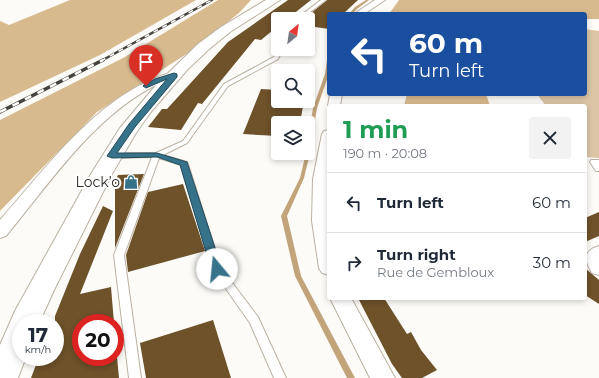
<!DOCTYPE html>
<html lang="en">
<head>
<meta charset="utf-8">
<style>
	body { margin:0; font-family:Montserrat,sans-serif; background:#f2f2f3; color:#1f2937; height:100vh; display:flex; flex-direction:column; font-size:15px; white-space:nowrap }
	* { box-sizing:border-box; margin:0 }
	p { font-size:13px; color:#747a83 }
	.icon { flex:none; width:22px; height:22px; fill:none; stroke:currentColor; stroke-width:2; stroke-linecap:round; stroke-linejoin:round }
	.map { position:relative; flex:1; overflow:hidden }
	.details { position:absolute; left:327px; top:104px; width:260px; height:196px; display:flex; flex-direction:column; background:#fff; border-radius:4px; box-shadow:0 2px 6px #0003 }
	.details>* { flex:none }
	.hud { position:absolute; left:327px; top:12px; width:260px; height:84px; border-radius:4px; box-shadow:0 2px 6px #0003; background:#1a4fa0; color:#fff; overflow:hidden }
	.needle { width:26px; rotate:29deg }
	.buttons { position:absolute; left:271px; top:12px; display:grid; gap:8px }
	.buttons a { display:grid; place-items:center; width:44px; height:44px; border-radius:4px; background:#fff; box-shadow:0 2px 6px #0003; font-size:20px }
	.speed { position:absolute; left:12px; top:314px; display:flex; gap:8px; font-size:20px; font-weight:700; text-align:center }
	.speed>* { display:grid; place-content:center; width:52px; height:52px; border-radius:50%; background:#fff; box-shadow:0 2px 6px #0003; line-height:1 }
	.speed small { font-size:10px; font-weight:400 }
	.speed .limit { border:6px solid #d22; background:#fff; color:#111 }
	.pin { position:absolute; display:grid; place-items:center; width:34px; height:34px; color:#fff; margin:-41px -17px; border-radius:50% 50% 50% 0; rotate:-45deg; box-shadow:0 0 4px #0007 }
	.pin .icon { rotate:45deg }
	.me { position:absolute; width:44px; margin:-22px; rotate:343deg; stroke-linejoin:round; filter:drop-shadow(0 0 3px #0008) }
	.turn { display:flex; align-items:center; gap:14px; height:84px; padding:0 16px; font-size:18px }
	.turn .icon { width:52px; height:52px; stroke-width:2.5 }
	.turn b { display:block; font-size:28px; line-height:34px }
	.round { display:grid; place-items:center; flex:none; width:42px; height:42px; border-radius:4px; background:#f2f2f3 }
	.head { display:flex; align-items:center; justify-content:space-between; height:68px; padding:0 16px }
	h1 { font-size:24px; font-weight:700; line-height:30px; color:#1e9e55 }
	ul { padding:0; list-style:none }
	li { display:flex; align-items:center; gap:12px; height:60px; padding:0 16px; border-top:1px solid #e0e1e3 }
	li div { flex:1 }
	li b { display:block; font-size:15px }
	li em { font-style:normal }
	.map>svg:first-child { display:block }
	.green { fill:#dbc5a6 }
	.forest { fill:#d8ba8f }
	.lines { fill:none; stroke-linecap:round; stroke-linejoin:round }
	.stream { fill:#c2a47a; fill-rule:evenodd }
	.building { fill:#6d522a }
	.service-casing { stroke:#bbb0a0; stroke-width:2 }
	.minor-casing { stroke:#bbb0a0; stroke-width:2 }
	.secondary-casing { stroke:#bbb0a0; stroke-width:2 }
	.service { fill:#fff; fill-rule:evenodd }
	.minor { fill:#fff; fill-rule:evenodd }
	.secondary { fill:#fff; fill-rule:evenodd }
	.rail-far1-casing { stroke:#46423c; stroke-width:2.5 }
	.rail-casing { stroke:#46423c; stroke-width:3.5 }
	.rail-far1 { stroke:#fff; stroke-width:1.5; stroke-dasharray:5; stroke-linecap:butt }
	.rail { stroke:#fff; stroke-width:2.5; stroke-dasharray:7; stroke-linecap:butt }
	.route { fill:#367289; stroke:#234a59 }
	.labels { text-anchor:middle; stroke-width:4; stroke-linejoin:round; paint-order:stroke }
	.poi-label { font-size:14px; fill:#302b25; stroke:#fff; text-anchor:end }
</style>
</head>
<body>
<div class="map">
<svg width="599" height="378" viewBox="0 0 599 378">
	<rect width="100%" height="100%" fill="#fdfbf8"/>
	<!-- green -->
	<path class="green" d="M 585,29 L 599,31 L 599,158 L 585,157 L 585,106 L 546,106 L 537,94 L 585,94 Z"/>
	<!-- forest -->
	<g class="forest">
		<path d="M 70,0 L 196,0 L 100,55 L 0,102 L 0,21 L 9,25 Z"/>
		<path d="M 218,0 L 251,0 L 239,13 L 191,51 L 97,112 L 0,211 L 0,120 L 123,58 Z"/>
		<path d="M 399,0 L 599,0 L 599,19 L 585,19 L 585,14 L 389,14 Z"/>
		<path d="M 407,94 L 486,94 L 490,106 L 404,106 Z"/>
	</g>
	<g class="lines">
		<!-- stream -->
		<g class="stream">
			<path d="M 366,0 L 369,0 L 357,9 L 352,14 L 349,14 L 355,7 Z"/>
			<path d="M 328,53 L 329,53 L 329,74 L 317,108 L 310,151 L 309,152 L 310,153 L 304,178 L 287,216 L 301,276 L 355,378 L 347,378 L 295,276 L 281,216 L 300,178 L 306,153 L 308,153 L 308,138 L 313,108 L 325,74 Z"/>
		</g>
	</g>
	<!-- building -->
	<g class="building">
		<path d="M 288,0 L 311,0 L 287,19 L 278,19 L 278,26 L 261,40 L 255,39 L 202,104 L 198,103 L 181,130 L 148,127 L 162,109 L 167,109 L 228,42 Z"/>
		<path d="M 327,0 L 358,0 L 343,14 L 329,14 L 329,29 L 308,26 L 308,19 L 305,19 L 305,18 Z"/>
		<path d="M 261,89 L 278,90 L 278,101 L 304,101 L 300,123 L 278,123 L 278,136 L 243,134 Z"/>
		<path d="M 144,174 L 115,248 L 115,181 L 118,175 Z"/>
		<path d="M 183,184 L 205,251 L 128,272 L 126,255 L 148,192 Z"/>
		<path d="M 103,206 L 113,211 L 80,294 L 111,287 L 114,323 L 81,323 L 81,357 L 117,357 L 119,378 L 31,378 L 39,357 L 55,357 L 55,316 L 80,254 Z"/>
		<path d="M 599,212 L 599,236 L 585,242 L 585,218 Z"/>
		<path d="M 585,268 L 599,280 L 599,304 L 585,295 Z"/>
		<path d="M 358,298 L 384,298 L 407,334 L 411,332 L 421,350 L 437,370 L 422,378 L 402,378 L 392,364 Z"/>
		<path d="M 213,320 L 231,378 L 146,378 L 140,343 Z"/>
	</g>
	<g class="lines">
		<defs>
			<g id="service">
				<path d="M 321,0 L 326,0 L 301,19 L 296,19 Z"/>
				<path d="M 278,48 L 283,49 L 278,59 L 228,86 L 187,143 L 163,155 L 187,162 L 188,164 L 221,268 L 258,317 L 286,378 L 274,378 L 250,323 L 212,269 L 181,165 L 159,158 L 124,255 L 141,378 L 129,378 L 114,255 L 152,157 L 112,158 L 108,156 L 112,154 L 156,153 L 183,141 L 224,84 L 274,57 Z"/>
				<path d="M 591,160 L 599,160 L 599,171 L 596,171 L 590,162 Z"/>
			</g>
			<g id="minor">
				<path d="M 375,0 L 385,0 L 364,14 L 354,14 Z"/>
				<path d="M 174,72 L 180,75 L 178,77 C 170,81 160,83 152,87 C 91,120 49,184 6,236 L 0,238 L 0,220 C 47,167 102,90 174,72 Z"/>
				<path d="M 330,94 L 342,94 L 340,106 L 329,106 L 329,108 L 328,106 Z"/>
				<path d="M 329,130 L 329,275 L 322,273 L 319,268 L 312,221 L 313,179 L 322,134 L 324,131 Z"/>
				<path d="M 599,246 L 599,275 L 592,273 C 585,261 582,251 599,246 Z"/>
				<path d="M 330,298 L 351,298 L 395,378 L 370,378 Z"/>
			</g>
			<path id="secondary" d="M 266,0 L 280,0 L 230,32 L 208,50 L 187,70 L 150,113 L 136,133 L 112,174 L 55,288 L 39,323 L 21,323 L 21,357 L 26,357 L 18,378 L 0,378 L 0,345 L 15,311 L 91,174 L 120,128 L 157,84 L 198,44 L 221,27 Z"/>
		</defs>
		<!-- service casing -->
		<use href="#service" class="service-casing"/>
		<!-- minor casing -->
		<use href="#minor" class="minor-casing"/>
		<!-- secondary casing -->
		<use href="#secondary" class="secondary-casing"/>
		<!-- service -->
		<use href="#service" class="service"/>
		<!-- minor -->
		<use href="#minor" class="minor"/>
		<!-- secondary -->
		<use href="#secondary" class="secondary"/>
		<defs>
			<path id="rail-far1" d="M 101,61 L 212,0"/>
			<path id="rail" d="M 0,112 L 103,60"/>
		</defs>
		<!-- rail-far1 casing -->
		<use href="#rail-far1" class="rail-far1-casing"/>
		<!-- rail casing -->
		<use href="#rail" class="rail-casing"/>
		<!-- rail-far1 -->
		<use href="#rail-far1" class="rail-far1"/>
		<!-- rail -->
		<use href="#rail" class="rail"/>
	</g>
	<!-- route -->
	<path class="route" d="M 174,73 L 177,74 L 177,77 L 135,127 L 117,153 L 157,153 L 187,162 L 222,269 L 220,272 L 217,274 L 213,272 L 211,269 L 180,165 L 157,157 L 112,158 L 107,156 L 129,124 L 167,79 L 146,88 L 143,86 L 144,85 L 155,79 Z"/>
	<!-- icons -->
	<defs>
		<symbol id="shop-bare" viewBox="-9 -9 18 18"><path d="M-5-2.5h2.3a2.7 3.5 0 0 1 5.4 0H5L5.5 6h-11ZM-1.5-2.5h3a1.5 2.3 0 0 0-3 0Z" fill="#367289" stroke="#fff" stroke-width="2.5" paint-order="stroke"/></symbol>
	</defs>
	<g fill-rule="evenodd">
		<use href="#shop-bare" x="121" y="172" width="20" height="20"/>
	</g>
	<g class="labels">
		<!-- poi labels -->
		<g class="poi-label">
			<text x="120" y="187">Lock’o</text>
		</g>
	</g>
</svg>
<div class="buttons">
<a><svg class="needle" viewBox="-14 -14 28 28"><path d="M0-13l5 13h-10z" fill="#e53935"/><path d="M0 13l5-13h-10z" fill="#747a83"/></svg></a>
<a><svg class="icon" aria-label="search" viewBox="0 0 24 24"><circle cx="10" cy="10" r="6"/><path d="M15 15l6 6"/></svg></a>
<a><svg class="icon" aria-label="layers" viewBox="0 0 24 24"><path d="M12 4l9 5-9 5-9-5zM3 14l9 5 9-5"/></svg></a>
</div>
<div class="speed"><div>17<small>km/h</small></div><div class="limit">20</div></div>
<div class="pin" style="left:146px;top:86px;background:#d93025"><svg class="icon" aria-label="arrive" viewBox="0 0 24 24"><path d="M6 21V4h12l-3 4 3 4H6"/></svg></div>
<svg class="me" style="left:217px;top:269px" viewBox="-20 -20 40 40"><circle r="19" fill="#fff"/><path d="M0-13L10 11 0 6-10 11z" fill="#367289"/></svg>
<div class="hud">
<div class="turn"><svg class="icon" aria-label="left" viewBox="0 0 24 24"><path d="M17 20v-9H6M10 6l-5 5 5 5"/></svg><div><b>60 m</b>Turn left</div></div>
</div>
<section class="details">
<div class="head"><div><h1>1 min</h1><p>190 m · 20:08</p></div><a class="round"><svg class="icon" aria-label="close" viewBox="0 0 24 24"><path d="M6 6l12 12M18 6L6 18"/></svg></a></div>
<ul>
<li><svg class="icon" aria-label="left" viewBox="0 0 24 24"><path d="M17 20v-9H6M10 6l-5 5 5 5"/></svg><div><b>Turn left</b></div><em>60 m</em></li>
<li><svg class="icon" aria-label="right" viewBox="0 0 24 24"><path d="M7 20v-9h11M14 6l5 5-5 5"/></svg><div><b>Turn right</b><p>Rue de Gembloux</p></div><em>30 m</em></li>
</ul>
</section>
</div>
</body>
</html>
